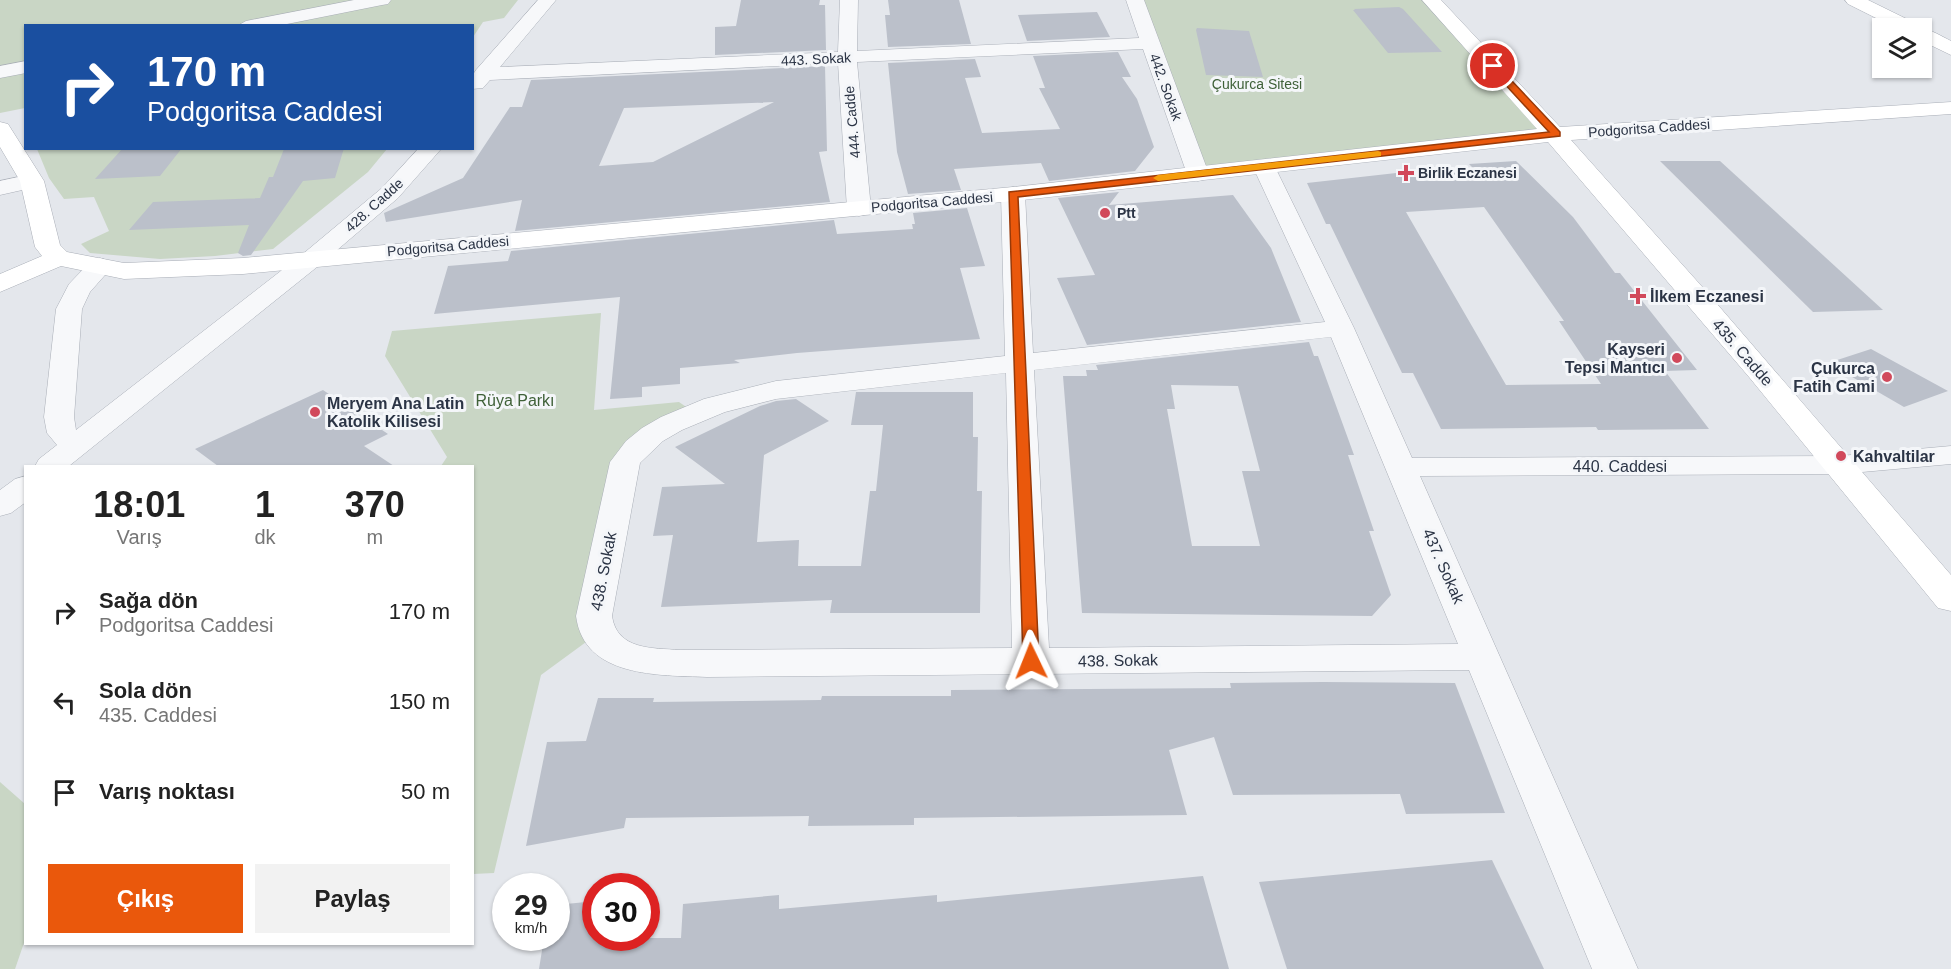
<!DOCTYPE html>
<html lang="tr">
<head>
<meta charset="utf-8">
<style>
	body { margin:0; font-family:Arial,sans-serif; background:#f2f2f2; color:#222; height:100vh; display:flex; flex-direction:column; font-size:22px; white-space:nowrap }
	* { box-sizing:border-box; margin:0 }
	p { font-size:20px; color:#767676 }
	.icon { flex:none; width:33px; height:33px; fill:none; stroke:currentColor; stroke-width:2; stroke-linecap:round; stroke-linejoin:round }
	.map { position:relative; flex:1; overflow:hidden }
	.side { position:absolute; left:24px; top:465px; width:450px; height:480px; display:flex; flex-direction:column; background:#fff; border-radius:0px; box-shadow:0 2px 4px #0004 }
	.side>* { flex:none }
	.top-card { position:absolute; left:24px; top:24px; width:450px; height:126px; border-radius:0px; box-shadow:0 2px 4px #0004; background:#1a4fa0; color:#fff; overflow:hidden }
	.controls { position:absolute; left:1872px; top:18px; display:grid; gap:12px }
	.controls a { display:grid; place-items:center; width:60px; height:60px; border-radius:0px; background:#fff; box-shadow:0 2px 4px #0004; font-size:30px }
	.speed { position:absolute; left:492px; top:873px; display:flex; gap:12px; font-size:30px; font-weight:700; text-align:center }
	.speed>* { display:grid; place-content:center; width:78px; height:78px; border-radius:50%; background:#fff; box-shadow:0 2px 4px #0004; line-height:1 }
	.speed small { font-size:15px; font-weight:400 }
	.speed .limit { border:9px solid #d22; background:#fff; color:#111 }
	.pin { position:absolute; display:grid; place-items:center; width:51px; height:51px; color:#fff; margin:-26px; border:3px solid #fff; border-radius:50%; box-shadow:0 2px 6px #0007 }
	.me { position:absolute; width:66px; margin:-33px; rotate:358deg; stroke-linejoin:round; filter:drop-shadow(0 0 4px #0008) }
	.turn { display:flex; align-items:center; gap:21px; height:126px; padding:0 24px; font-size:27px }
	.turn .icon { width:78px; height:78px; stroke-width:2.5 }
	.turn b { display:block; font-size:42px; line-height:51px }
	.eta { display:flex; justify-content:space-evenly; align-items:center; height:102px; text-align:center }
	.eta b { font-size:36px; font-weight:700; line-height:42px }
	.action { display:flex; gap:12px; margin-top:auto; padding:12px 24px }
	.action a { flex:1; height:69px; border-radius:0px; background:#ea580c; color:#fff; font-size:24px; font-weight:700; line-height:69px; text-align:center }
	.action a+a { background:#f2f2f2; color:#222 }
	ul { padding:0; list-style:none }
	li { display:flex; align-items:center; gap:18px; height:90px; padding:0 24px }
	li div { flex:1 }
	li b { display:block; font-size:22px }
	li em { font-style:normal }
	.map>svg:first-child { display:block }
	.green { fill:#c9d6c5 }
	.building { fill:#bbc0ca; fill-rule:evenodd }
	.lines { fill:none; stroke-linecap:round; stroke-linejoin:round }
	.street-casing { stroke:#a9aeb7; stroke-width:1 }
	.secondary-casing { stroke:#a9aeb7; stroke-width:1 }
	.street { fill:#f7f8fa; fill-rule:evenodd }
	.secondary { fill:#fff; fill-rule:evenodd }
	.route { fill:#ea580c; stroke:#983908; stroke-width:1.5 }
	.slow { fill:#f59e0b }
	.poi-dot { fill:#d1495b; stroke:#f4f6f9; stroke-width:2 }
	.labels { text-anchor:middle; stroke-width:6; stroke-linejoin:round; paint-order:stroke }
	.far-street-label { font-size:14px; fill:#2b3445; stroke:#f4f6f9 }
	.far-park-label { font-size:14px; fill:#3f6138; stroke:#f4f6f9 }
	.far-poi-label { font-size:14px; font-weight:bold; fill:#2b3445; stroke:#f4f6f9; text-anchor:start }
	.poi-label { font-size:16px; font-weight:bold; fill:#2b3445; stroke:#f4f6f9; text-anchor:start }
	.street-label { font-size:16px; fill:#2b3445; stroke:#f4f6f9 }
	.park-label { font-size:16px; fill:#3f6138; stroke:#f4f6f9 }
</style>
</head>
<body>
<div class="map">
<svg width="1951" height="969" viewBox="0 0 1951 969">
	<rect width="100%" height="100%" fill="#e4e7ec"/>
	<!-- green -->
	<g class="green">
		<path d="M 0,0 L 518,0 L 504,18 L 483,22 L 473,37 L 472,26 L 26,26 L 25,108 L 0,113 Z"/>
		<path d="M 1135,0 L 1431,0 L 1556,134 L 1198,174 Z"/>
		<path d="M 37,149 L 387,149 L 368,172 L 273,249 L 215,256 L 160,259 L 90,253 L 81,244 L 109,231 L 94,197 L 64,199 L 49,178 Z"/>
		<path d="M 601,313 L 594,410 L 679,402 L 695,413 L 641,443 L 597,634 L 541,675 L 494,873 L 473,874 L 472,466 L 441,466 L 447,457 L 385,356 L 392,331 Z"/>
		<path d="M 0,782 L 25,804 L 25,940 L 15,969 L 0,969 Z"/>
	</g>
	<!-- building -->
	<g class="building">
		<path d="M 741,0 L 820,0 L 819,5 L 825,5 L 826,50 L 715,55 L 715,27 L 736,26 Z"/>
		<path d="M 888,0 L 959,0 L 971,44 L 888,47 L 885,15 L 890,15 Z"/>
		<path d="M 1399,7 L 1403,9 L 1442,52 L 1388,53 L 1353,10 L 1355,10 L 1354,9 Z"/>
		<path d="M 1097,12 L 1110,37 L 1027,41 L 1018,15 Z"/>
		<path d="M 1197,28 L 1249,31 L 1263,77 L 1206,75 L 1196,30 Z"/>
		<path d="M 1118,52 L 1131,77 L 1122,77 L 1137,99 L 1154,147 L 1135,171 L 1049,181 L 1041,163 L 954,169 L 961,190 L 908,194 L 897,152 L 888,63 L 975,59 L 981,77 L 965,78 L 982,133 L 1060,129 L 1039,88 L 1045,88 L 1033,56 Z"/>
		<path d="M 825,66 L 827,151 L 819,152 L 830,202 L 515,231 L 522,200 L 386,222 L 384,213 L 463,178 L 510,107 L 522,107 L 531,80 ZM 774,102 L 653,162 L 599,166 L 624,108 Z"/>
		<path d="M 123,148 L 182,148 L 160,176 L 95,179 Z"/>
		<path d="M 344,148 L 335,178 L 303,181 L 251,255 L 243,256 L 238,253 L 249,225 L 129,230 L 153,202 L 260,198 L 269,177 L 273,177 L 284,149 Z"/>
		<path d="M 1516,161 L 1573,217 L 1615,273 L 1620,273 L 1697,370 L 1665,371 L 1709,429 L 1598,430 L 1596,427 L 1441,429 L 1413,373 L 1402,373 L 1330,224 L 1326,224 L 1307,183 L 1414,171 L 1472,167 L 1469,164 ZM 1484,207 L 1564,321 L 1559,321 L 1601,384 L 1506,385 L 1406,212 Z"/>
		<path d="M 1660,161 L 1720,161 L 1883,310 L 1813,312 Z"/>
		<path d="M 1119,192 L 1109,205 L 1233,195 L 1271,248 L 1301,322 L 1087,345 L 1057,278 L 1095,275 L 1058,198 Z"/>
		<path d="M 967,208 L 985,266 L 960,268 L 980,339 L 797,353 L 734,360 L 740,363 L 680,368 L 680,384 L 642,387 L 642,397 L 610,399 L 620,297 L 434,314 L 448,266 L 508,261 L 511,251 L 834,220 L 837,234 L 913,229 L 912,224 L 915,224 L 913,213 Z"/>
		<path d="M 1309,342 L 1314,356 L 1318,356 L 1354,455 L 1348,455 L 1374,531 L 1369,531 L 1391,595 L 1372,616 L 1082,613 L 1063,376 L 1087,376 L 1086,370 L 1098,370 L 1096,365 ZM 1171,385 L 1238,386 L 1260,471 L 1242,471 L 1260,546 L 1192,546 L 1167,409 L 1175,409 Z"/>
		<path d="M 1871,349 L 1948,391 L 1904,407 L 1828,363 Z"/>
		<path d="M 323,390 L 388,434 L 364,446 L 394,466 L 218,466 L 195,449 Z"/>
		<path d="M 856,392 L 973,392 L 973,437 L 978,437 L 977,491 L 982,491 L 980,613 L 830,613 L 832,600 L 661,607 L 673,535 L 653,536 L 662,487 L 725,484 L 675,447 L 760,406 L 776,401 L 796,399 L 829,421 L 764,455 L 757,542 L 799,540 L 798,566 L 861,566 L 870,491 L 876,491 L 883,425 L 851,425 Z"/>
		<path d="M 1323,682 L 1455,683 L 1505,813 L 1406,814 L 1400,794 L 1233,795 L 1214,737 L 1169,750 L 1187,815 L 914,818 L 914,825 L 808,826 L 809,816 L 626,818 L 624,828 L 526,846 L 547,742 L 586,741 L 598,698 L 654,698 L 653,702 L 821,700 L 822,696 L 951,696 L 951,690 L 1231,688 L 1230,683 Z"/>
		<path d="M 1492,860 L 1544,969 L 1287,969 L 1259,882 Z"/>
		<path d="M 1203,876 L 1229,969 L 539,969 L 544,938 L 556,938 L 556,905 L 596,901 L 596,938 L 681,938 L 683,904 L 779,895 L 779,909 L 937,895 L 937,902 Z"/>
	</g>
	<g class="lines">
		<defs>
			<g id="street">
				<path d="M 354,0 L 391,0 L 388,4 L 382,5 L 277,26 L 237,26 L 246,21 Z"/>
				<path d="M 538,0 L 556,0 L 500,67 L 838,52 L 840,0 L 858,0 L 857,51 L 1139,38 L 1126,0 L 1144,0 L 1209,174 L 1206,179 L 1198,181 L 1190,179 L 1187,174 L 1143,49 L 857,62 L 871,209 L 867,214 L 859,216 L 851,214 L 847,209 L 838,63 L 490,80 L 483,88 L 472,89 L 472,76 L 476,70 Z"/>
				<path d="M 26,61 L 26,73 L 0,78 L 0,66 Z"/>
				<path d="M 419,148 L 442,148 L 398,198 L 322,263 L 69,466 L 35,466 L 39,459 L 57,445 L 47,433 L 44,417 L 56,309 L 69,284 L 91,261 L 100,258 L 109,261 L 113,266 L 90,292 L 82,309 L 74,417 L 76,430 L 304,253 L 382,188 Z"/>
				<path d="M 1264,160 L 1272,162 L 1275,167 L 1354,328 L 1412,458 L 1840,456 L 1951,446 L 1951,464 L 1840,474 L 1420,476 L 1638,969 L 1592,969 L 1469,670 L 707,677 C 659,675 584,678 576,616 L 610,462 L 626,441 L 642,428 L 661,417 L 704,399 L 776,381 L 1005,356 L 1001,194 L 1005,189 L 1013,187 L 1021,189 L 1025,194 L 1033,353 L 1325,322 L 1253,167 L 1256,162 ZM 1331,337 L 1458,644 L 1049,648 L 1034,370 ZM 1006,373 L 1012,648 L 680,650 C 652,648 617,650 612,616 L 640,463 L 663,441 L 682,430 L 725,412 L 776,399 Z"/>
				<path d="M 32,174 L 40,176 L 43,181 L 40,186 L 0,195 L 0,181 Z"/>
				<path d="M 26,476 L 26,502 L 11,513 L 0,516 L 0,490 L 15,479 Z"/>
			</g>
			<g id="secondary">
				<path d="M 1422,0 L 1441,0 L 1560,127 L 1951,102 L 1951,114 L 1571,140 L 1705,290 L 1951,575 L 1951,611 L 1938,608 L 1749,377 L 1548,142 L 1013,201 L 243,274 L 124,279 L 61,266 L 0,292 L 0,274 L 42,256 L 35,247 L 20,181 L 0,147 L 0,122 L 8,124 L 44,181 L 60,245 L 67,252 L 124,263 L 243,258 L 1013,187 L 1537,129 Z"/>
				<path d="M 1845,0 L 1868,0 L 1917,24 L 1920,28 L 1896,28 L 1848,4 Z"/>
				<path d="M 1921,28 C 1932,30 1941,36 1951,41 L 1951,55 L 1922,41 Z"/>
			</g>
		</defs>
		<!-- street casing -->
		<use href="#street" class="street-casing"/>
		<!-- secondary casing -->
		<use href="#secondary" class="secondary-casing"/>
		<!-- street -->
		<use href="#street" class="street"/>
		<!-- secondary -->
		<use href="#secondary" class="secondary"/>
	</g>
	<!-- route -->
	<path class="route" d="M 1490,64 L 1496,64 L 1560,132 L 1560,136 L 1018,197 L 1039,661 L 1036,665 L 1025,665 L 1023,661 L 1009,192 L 1549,132 L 1490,68 Z"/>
	<!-- slow -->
	<path class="slow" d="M 1378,151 L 1381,152 L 1381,156 L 1158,181 L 1153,178 L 1158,175 Z"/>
	<!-- markers -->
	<g class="poi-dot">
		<path d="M1403 164h6v6h6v6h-6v6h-6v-6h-6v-6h6z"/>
		<circle cx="1105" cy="213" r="6"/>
		<path d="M1635 287h6v6h6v6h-6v6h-6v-6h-6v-6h6z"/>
		<circle cx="1677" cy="358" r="6"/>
		<circle cx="1887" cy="377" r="6"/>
		<circle cx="315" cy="412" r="6"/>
		<circle cx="1841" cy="456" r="6"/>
	</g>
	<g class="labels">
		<!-- far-street labels -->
		<g class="far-street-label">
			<text transform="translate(816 59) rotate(-3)" y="5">443. Sokak</text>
			<text transform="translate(1166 87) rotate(70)" y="5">442. Sokak</text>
			<text transform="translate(852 122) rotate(-95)" y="5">444. Cadde</text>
			<text transform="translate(1649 128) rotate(-4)" y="5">Podgoritsa Caddesi</text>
			<text transform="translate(932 202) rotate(-5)" y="5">Podgoritsa Caddesi</text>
			<text transform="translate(374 205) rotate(-42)" y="5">428. Cadde</text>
			<text transform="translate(448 246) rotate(-5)" y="5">Podgoritsa Caddesi</text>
		</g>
		<!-- far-park labels -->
		<g class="far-park-label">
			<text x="1257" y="89">Çukurca Sitesi</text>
		</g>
		<!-- far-poi labels -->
		<g class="far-poi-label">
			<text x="1418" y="178">Birlik Eczanesi</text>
			<text x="1117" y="218">Ptt</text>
		</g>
		<!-- poi labels -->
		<g class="poi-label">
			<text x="1650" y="302">İlkem Eczanesi</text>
			<text x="1665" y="355" text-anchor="end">Kayseri<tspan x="1665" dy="18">Tepsi Mantıcı</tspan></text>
			<text x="1875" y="374" text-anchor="end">Çukurca<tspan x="1875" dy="18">Fatih Cami</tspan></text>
			<text x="327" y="409">Meryem Ana Latin<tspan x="327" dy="18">Katolik Kilisesi</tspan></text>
			<text x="1853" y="462">Kahvaltilar</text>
		</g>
		<!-- street labels -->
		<g class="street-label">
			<text transform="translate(1743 352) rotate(49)" y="6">435. Cadde</text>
			<text x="1620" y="472">440. Caddesi</text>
			<text transform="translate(1444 566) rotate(66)" y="6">437. Sokak</text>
			<text transform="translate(603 571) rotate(-79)" y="6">438. Sokak</text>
			<text transform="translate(1118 660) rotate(-1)" y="6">438. Sokak</text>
		</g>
		<!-- park labels -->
		<g class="park-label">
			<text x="515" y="406">Rüya Parkı</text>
		</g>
	</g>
</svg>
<div class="controls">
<a><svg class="icon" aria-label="layers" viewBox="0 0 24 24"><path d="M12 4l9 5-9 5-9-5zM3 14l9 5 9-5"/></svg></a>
</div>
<div class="speed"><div>29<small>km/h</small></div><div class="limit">30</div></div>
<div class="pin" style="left:1493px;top:66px;background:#d93025"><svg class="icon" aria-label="arrive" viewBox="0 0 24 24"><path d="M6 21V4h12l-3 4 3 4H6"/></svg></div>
<svg class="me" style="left:1031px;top:661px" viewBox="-20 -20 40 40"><path d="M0-17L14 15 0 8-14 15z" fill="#ea580c" stroke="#fff" stroke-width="4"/></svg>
<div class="top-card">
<div class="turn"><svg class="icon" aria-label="right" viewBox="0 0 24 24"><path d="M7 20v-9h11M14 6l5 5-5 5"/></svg><div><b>170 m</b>Podgoritsa Caddesi</div></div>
</div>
<section class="side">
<div class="eta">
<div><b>18:01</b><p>Varış</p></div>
<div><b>1</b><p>dk</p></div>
<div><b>370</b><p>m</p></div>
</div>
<ul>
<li><svg class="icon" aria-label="right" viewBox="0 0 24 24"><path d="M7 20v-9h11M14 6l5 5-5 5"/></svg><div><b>Sağa dön</b><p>Podgoritsa Caddesi</p></div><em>170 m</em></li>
<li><svg class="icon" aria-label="left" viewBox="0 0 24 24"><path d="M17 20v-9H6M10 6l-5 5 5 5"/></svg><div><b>Sola dön</b><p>435. Caddesi</p></div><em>150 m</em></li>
<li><svg class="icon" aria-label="arrive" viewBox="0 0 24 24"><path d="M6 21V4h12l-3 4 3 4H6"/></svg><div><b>Varış noktası</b></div><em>50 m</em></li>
</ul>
<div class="action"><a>Çıkış</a><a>Paylaş</a></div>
</section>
</div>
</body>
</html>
